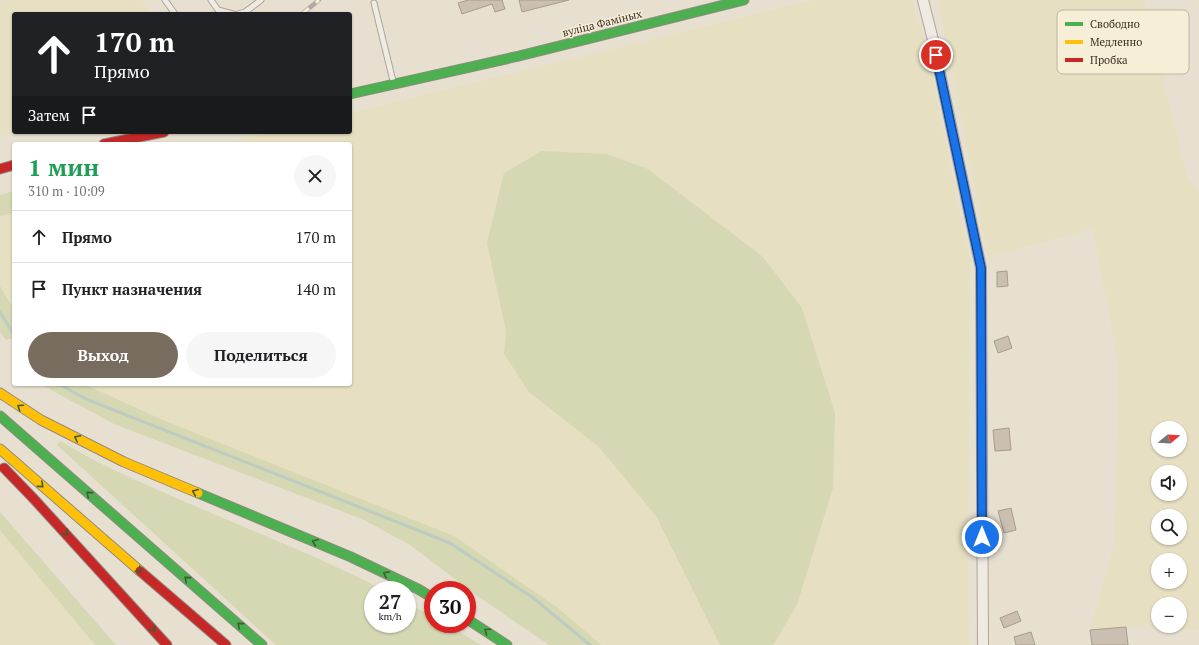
<!DOCTYPE html>
<html lang="ru">
<head>
<meta charset="utf-8">
<style>
	body { margin:0; font-family:"PT Serif",serif; background:#f6f6f6; color:#202124; height:100vh; display:flex; flex-direction:column; font-size:15px; white-space:nowrap }
	* { box-sizing:border-box; margin:0 }
	p { font-size:13px; color:#757577 }
	.icon { flex:none; width:22px; height:22px; fill:none; stroke:currentColor; stroke-width:2; stroke-linecap:round; stroke-linejoin:round }
	.map { position:relative; flex:1; overflow:hidden }
	.side { position:absolute; left:12px; top:142px; width:340px; height:244px; display:flex; flex-direction:column; background:#fff; border-radius:4px; box-shadow:0 1px 3px #0004 }
	.side>* { flex:none }
	.hud { position:absolute; left:12px; top:12px; width:340px; height:122px; border-radius:4px; box-shadow:0 1px 3px #0004; background:#202124; color:#fff; overflow:hidden }
	.needle { width:26px; rotate:72deg }
	.tools { position:absolute; left:1151px; top:421px; display:grid; gap:8px }
	.tools a { display:grid; place-items:center; width:36px; height:36px; border-radius:50%; background:#fff; box-shadow:0 1px 3px #0004; font-size:20px }
	.speed { position:absolute; left:364px; top:581px; display:flex; gap:8px; font-size:20px; font-weight:700; text-align:center }
	.speed>* { display:grid; place-content:center; width:52px; height:52px; border-radius:50%; background:#fff; box-shadow:0 1px 3px #0004; line-height:1 }
	.speed small { font-size:10px; font-weight:400 }
	.speed .limit { border:6px solid #d22; background:#fff; color:#111 }
	.pin { position:absolute; display:grid; place-items:center; width:34px; height:34px; color:#fff; margin:-17px; border:2px solid #fff; border-radius:50%; box-shadow:0 1px 4px #0007 }
	.me { position:absolute; width:44px; margin:-22px; rotate:0deg; stroke-linejoin:round; filter:drop-shadow(0 0 3px #0008) }
	.turn { display:flex; align-items:center; gap:14px; height:84px; padding:0 16px; font-size:18px }
	.turn .icon { width:52px; height:52px; stroke-width:2.5 }
	.turn b { display:block; font-size:28px; line-height:34px }
	.then { display:flex; align-items:center; height:38px; padding:0 16px; background:#0003; gap:8px; font-size:15px }
	.round { display:grid; place-items:center; flex:none; width:42px; height:42px; border-radius:21px; background:#f6f6f6 }
	.overview { display:flex; align-items:center; justify-content:space-between; height:68px; padding:0 16px }
	h1 { font-size:24px; font-weight:600; line-height:30px; color:#1e9e55 }
	.cta { display:flex; gap:8px; margin-top:auto; padding:8px 16px }
	.cta a { flex:1; height:46px; border-radius:24px; background:#786c5e; color:#fff; font-size:16px; font-weight:600; line-height:46px; text-align:center }
	.cta a+a { background:#f6f6f6; color:#202124 }
	ul { padding:0; list-style:none }
	li { display:flex; align-items:center; gap:12px; height:52px; padding:0 16px; border-top:1px solid #e0e0e0 }
	li div { flex:1 }
	li b { display:block; font-size:15px }
	li em { font-style:normal }
	.map>svg:first-child { display:block }
	.farmland { fill:#e6dfc2; fill-rule:evenodd }
	.green { fill:#d6d7b3 }
	.lines { fill:none; stroke-linecap:round; stroke-linejoin:round }
	.stream { stroke:#bcccc2; stroke-width:3 }
	.building { fill:#cbbfb2; stroke:#a89c90 }
	.lane-casing { stroke:#ada599; stroke-width:7 }
	.street-casing { stroke:#ada599; stroke-width:12 }
	.fast-casing { stroke:#928b80; stroke-width:11 }
	.slow-casing { stroke:#928b80; stroke-width:11 }
	.jam-casing { stroke:#928b80; stroke-width:11 }
	.lane { stroke:#efebe3; stroke-width:5 }
	.street { stroke:#efebe3; stroke-width:10 }
	.fast { stroke:#4caf50; stroke-width:9 }
	.slow { stroke:#ffc107; stroke-width:9 }
	.jam { stroke:#c62828; stroke-width:9 }
	.rail-casing { stroke:#afaaa2; stroke-width:4.5 }
	.rail { stroke:#f7eed8; stroke-width:3; stroke-dasharray:9; stroke-linecap:butt }
	.oneway { stroke:#425b31 }
	.route-casing { stroke:#114b97; stroke-width:10 }
	.route { stroke:#1a73e8; stroke-width:7 }
	.labels { text-anchor:middle; stroke-width:3; stroke-linejoin:round; paint-order:stroke }
	.street-label { font-size:11px; fill:#3d2e20; stroke:#f7eed8 }
	.key { fill:#f7eed8; stroke:#bfb4a1; stroke-width:1 }
	.key-label { font-size:11px; fill:#3d2e20 }
</style>
</head>
<body>
<div class="map">
<svg width="1199" height="645" viewBox="0 0 1199 645">
	<rect width="100%" height="100%" fill="#e7e0d1"/>
	<!-- farmland -->
	<g class="farmland">
		<path d="M 0,0 L 141,0 L 151,14 L 14,14 L 14,132 L 16,132 L 0,136 Z"/>
		<path d="M 813,0 L 912,0 L 926,45 L 970,262 L 968,584 L 969,645 L 773,645 L 797,605 L 802,308 L 763,257 L 648,169 L 487,243 L 506,331 L 504,354 L 529,392 L 599,447 L 656,516 L 720,645 L 601,645 L 558,608 L 165,421 L 84,384 L 350,384 L 350,144 L 222,144 L 271,132 L 350,132 L 350,113 Z"/>
		<path d="M 940,0 L 1144,0 L 1187,175 L 1199,193 L 1199,630 L 1126,627 L 1090,630 L 1115,540 L 1118,364 L 1093,229 L 988,257 L 939,5 ZM 1158,428 L 1180,428 L 1180,450 L 1158,450 ZM 1158,472 L 1180,472 L 1180,494 L 1158,494 ZM 1158,516 L 1180,516 L 1180,538 L 1158,538 ZM 1158,560 L 1180,560 L 1180,582 L 1158,582 ZM 1158,604 L 1180,604 L 1180,626 L 1158,626 Z"/>
		<path d="M 14,213 L 14,310 L 0,286 L 0,216 Z"/>
		<path d="M 0,530 L 76,621 L 95,645 L 0,645 Z"/>
	</g>
	<!-- green -->
	<g class="green">
		<path d="M 542,151 L 607,154 L 648,169 L 763,257 L 802,308 L 835,413 L 833,488 L 797,605 L 773,645 L 720,645 L 656,516 L 599,447 L 529,392 L 504,354 L 506,331 L 487,243 L 504,173 Z"/>
		<path d="M 14,191 L 14,213 L 0,216 L 0,195 Z"/>
		<path d="M 0,286 L 14,310 L 14,338 L 6,340 L 0,332 Z"/>
		<path d="M 43,384 L 84,384 L 165,421 L 454,536 L 558,608 L 601,645 L 549,645 L 476,595 L 410,545 L 362,519 L 114,424 L 51,390 Z"/>
		<path d="M 60,441 C 75,449 90,459 106,466 C 197,510 293,544 384,590 L 373,590 L 373,624 L 407,624 L 407,603 L 433,617 L 433,624 L 446,624 L 481,645 L 276,645 L 57,445 Z"/>
		<path d="M 0,512 L 116,645 L 95,645 L 0,530 Z"/>
	</g>
	<g class="lines">
		<!-- stream -->
		<g class="stream">
			<path d="M 0,312 L 14,335"/>
			<path d="M 59,384 L 86,399 L 450,543 L 532,597 L 590,645"/>
		</g>
	</g>
	<!-- building -->
	<g class="building">
		<path d="M 468,0 L 502,0 L 505,9 L 495,12 L 492,4 L 462,14 L 458,3 Z"/>
		<path d="M 519,0 L 569,0 L 522,12 Z"/>
		<path d="M 1007,271 L 1008,286 L 997,287 L 997,272 Z"/>
		<path d="M 1008,336 L 1012,348 L 998,353 L 994,341 Z"/>
		<path d="M 1009,428 L 1011,450 L 995,451 L 993,430 Z"/>
		<path d="M 1011,508 L 1016,530 L 1004,533 L 998,511 Z"/>
		<path d="M 1017,611 L 1021,621 L 1004,628 L 1000,618 Z"/>
		<path d="M 1126,627 L 1128,645 L 1092,645 L 1090,630 Z"/>
		<path d="M 1031,632 L 1035,645 L 1016,645 L 1014,637 Z"/>
	</g>
	<g class="lines">
		<defs>
			<g id="lane">
				<path d="M 165,0 L 175,14"/>
				<path d="M 211,0 L 218,10 L 233,14"/>
				<path d="M 374,3 L 393,81"/>
				<path d="M 238,14 L 245,12 L 261,0"/>
			</g>
			<path id="street" d="M 923,0 L 933,40 L 981,268 L 983,645"/>
			<g id="fast">
				<path d="M 350,94 L 519,56 L 744,0"/>
				<path d="M 0,416 L 262,645"/>
				<path d="M 198,493 L 351,557 L 418,589 L 433,598"/>
				<path d="M 467,619 L 507,645"/>
			</g>
			<g id="slow">
				<path d="M 0,393 L 41,420 L 124,462 L 198,493"/>
				<path d="M 0,449 L 140,571"/>
			</g>
			<g id="jam">
				<path d="M 104,144 L 164,132"/>
				<path d="M 0,169 L 14,165"/>
				<path d="M 4,468 L 33,498 L 167,645"/>
				<path d="M 140,571 L 226,645"/>
			</g>
		</defs>
		<!-- lane casing -->
		<use href="#lane" class="lane-casing"/>
		<!-- street casing -->
		<use href="#street" class="street-casing"/>
		<!-- fast casing -->
		<use href="#fast" class="fast-casing"/>
		<!-- slow casing -->
		<use href="#slow" class="slow-casing"/>
		<!-- jam casing -->
		<use href="#jam" class="jam-casing"/>
		<!-- lane -->
		<use href="#lane" class="lane"/>
		<!-- street -->
		<use href="#street" class="street"/>
		<!-- fast -->
		<use href="#fast" class="fast"/>
		<!-- slow -->
		<use href="#slow" class="slow"/>
		<!-- jam -->
		<use href="#jam" class="jam"/>
		<defs>
			<path id="rail" d="M 302,14 L 319,0"/>
		</defs>
		<!-- rail casing -->
		<use href="#rail" class="rail-casing"/>
		<!-- rail -->
		<use href="#rail" class="rail"/>
	</g>
	<!-- one-way arrows -->
	<defs><path id="oneway-chevron" d="M-2-3.5L2.5 0L-2 3.5" fill="none" stroke-width="1.6" stroke-linecap="round" stroke-linejoin="round"/></defs>
	<g class="oneway">
		<use href="#oneway-chevron" transform="translate(20 407) rotate(-146)"/>
		<use href="#oneway-chevron" transform="translate(77 438) rotate(-153)"/>
		<use href="#oneway-chevron" transform="translate(41 485) rotate(41)"/>
		<use href="#oneway-chevron" transform="translate(195 492) rotate(-157)"/>
		<use href="#oneway-chevron" transform="translate(89 494) rotate(-139)"/>
		<use href="#oneway-chevron" transform="translate(66 533) rotate(47)"/>
		<use href="#oneway-chevron" transform="translate(315 542) rotate(-157)"/>
		<use href="#oneway-chevron" transform="translate(139 570) rotate(41)"/>
		<use href="#oneway-chevron" transform="translate(386 574) rotate(-154)"/>
		<use href="#oneway-chevron" transform="translate(187 579) rotate(-139)"/>
		<use href="#oneway-chevron" transform="translate(240 625) rotate(-139)"/>
		<use href="#oneway-chevron" transform="translate(153 629) rotate(49)"/>
		<use href="#oneway-chevron" transform="translate(487 631) rotate(-145)"/>
	</g>
	<g class="lines">
		<defs>
			<path id="route" d="M 936,55 L 981,268 L 982,537"/>
		</defs>
		<!-- route casing -->
		<use href="#route" class="route-casing"/>
		<!-- route -->
		<use href="#route" class="route"/>
	</g>
	<g class="labels">
		<!-- street labels -->
		<g class="street-label">
			<text transform="translate(602 23) rotate(-14)" y="4">вуліца Фаміных</text>
		</g>
	</g>
	<!-- legend -->
	<rect x="1057" y="10" width="132" height="64" rx="6" class="key"/>
	<rect x="1065" y="22" width="18" height="4" fill="#4caf50"/>
	<rect x="1065" y="40" width="18" height="4" fill="#ffc107"/>
	<rect x="1065" y="58" width="18" height="4" fill="#c62828"/>
	<g class="key-label">
		<text x="1090" y="28">Свободно</text>
		<text x="1090" y="46">Медленно</text>
		<text x="1090" y="64">Пробка</text>
	</g>
</svg>
<div class="tools">
<a><svg class="needle" viewBox="-14 -14 28 28"><path d="M0-13l5 13h-10z" fill="#e53935"/><path d="M0 13l5-13h-10z" fill="#757577"/></svg></a>
<a><svg class="icon" aria-label="sound" viewBox="0 0 24 24"><path d="M4 9h4l5-4v14l-5-4H4zM17 9q2 3 0 6"/></svg></a>
<a><svg class="icon" aria-label="search" viewBox="0 0 24 24"><circle cx="10" cy="10" r="6"/><path d="M15 15l6 6"/></svg></a>
<a>+</a>
<a>−</a>
</div>
<div class="speed"><div>27<small>km/h</small></div><div class="limit">30</div></div>
<div class="pin" style="left:936px;top:55px;background:#d93025"><svg class="icon" aria-label="arrive" viewBox="0 0 24 24"><path d="M6 21V4h12l-3 4 3 4H6"/></svg></div>
<svg class="me" style="left:982px;top:537px" viewBox="-20 -20 40 40"><circle r="17" fill="#1a73e8" stroke="#fff" stroke-width="3"/><path d="M0-11L8 9 0 5-8 9z" fill="#fff"/></svg>
<div class="hud">
<div class="turn"><svg class="icon" aria-label="ahead" viewBox="0 0 24 24"><path d="M12 20V5M6 11l6-6 6 6"/></svg><div><b>170 m</b>Прямо</div></div>
<div class="then">Затем<svg class="icon" aria-label="arrive" viewBox="0 0 24 24"><path d="M6 21V4h12l-3 4 3 4H6"/></svg></div>
</div>
<section class="side">
<div class="overview"><div><h1>1 мин</h1><p>310 m · 10:09</p></div><a class="round"><svg class="icon" aria-label="close" viewBox="0 0 24 24"><path d="M6 6l12 12M18 6L6 18"/></svg></a></div>
<ul>
<li><svg class="icon" aria-label="ahead" viewBox="0 0 24 24"><path d="M12 20V5M6 11l6-6 6 6"/></svg><div><b>Прямо</b></div><em>170 m</em></li>
<li><svg class="icon" aria-label="arrive" viewBox="0 0 24 24"><path d="M6 21V4h12l-3 4 3 4H6"/></svg><div><b>Пункт назначения</b></div><em>140 m</em></li>
</ul>
<div class="cta"><a>Выход</a><a>Поделиться</a></div>
</section>
</div>
</body>
</html>
